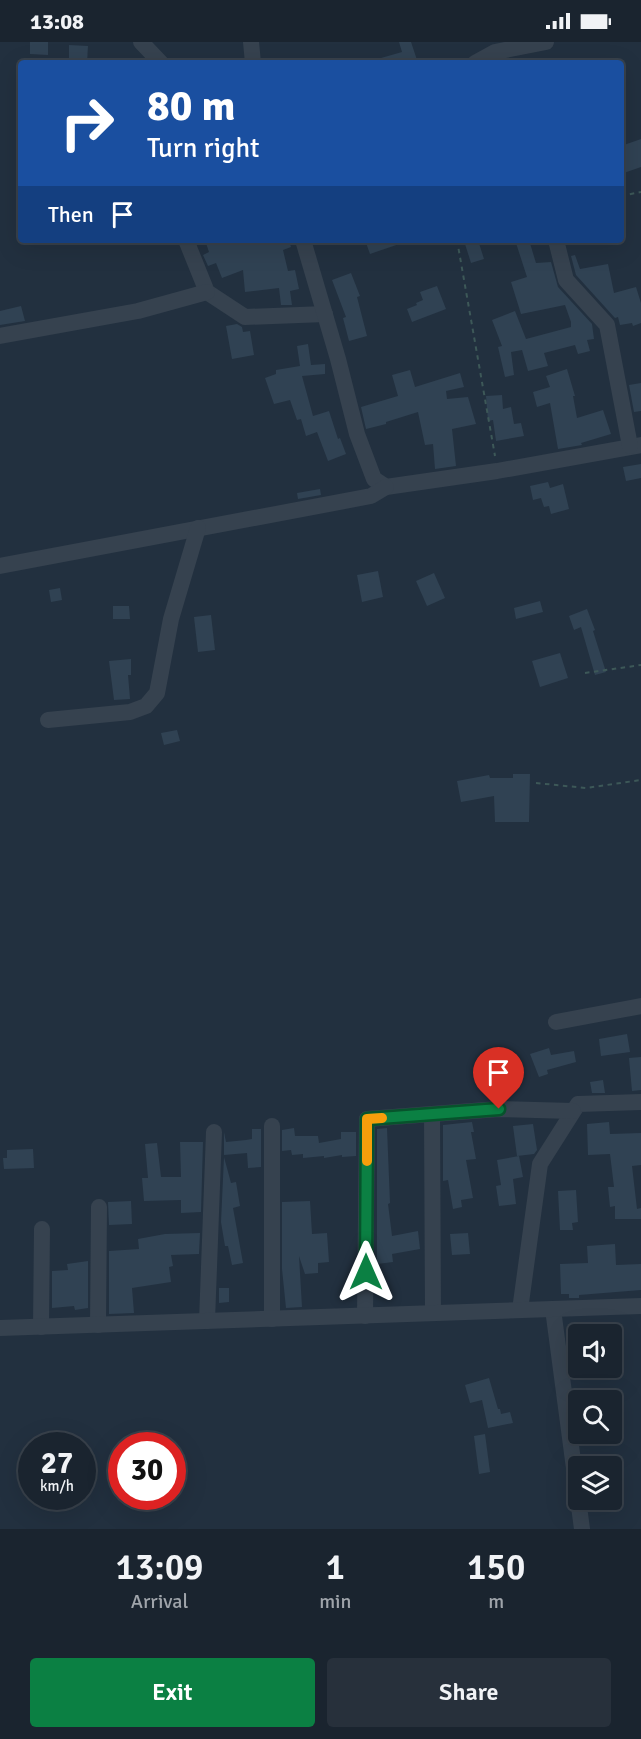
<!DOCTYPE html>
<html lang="en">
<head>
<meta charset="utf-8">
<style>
	body { margin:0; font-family:Signika,sans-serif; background:#27303b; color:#f1f3f6; height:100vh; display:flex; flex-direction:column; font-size:22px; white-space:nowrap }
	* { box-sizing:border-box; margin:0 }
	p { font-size:20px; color:#9fa4aa }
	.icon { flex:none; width:33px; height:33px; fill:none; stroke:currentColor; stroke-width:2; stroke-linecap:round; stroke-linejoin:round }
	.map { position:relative; height:1487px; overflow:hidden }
	.panel { display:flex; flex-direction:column; background:#1a242f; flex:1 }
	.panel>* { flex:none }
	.guide { position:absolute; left:18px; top:18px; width:606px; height:183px; border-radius:6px; box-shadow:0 6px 24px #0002,0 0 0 2px #38414b; background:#1a4fa0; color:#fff; overflow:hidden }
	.controls { position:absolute; left:568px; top:1282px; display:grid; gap:12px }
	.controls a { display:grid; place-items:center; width:54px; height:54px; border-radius:6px; background:#1a242f; box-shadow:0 6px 24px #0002,0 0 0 2px #38414b; font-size:30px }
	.speed { position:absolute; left:18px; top:1390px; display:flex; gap:12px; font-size:30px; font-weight:700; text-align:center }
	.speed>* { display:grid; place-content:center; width:78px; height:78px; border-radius:50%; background:#1a242f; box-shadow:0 6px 24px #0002,0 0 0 2px #38414b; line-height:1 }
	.speed small { font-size:15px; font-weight:400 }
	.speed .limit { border:9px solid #d22; background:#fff; color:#111 }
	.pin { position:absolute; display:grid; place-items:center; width:51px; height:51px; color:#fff; margin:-62px -26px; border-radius:50% 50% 50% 0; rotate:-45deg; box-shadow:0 0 6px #0007 }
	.pin .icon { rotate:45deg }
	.me { position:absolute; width:66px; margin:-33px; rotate:0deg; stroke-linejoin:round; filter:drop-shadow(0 0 4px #0008) }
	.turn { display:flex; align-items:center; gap:21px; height:126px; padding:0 30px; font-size:27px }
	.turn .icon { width:78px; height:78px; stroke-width:2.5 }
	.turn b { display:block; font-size:42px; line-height:51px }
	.then { display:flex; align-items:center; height:57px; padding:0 30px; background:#0003; gap:12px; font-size:22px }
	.eta { display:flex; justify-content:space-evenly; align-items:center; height:102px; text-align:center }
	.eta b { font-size:36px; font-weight:600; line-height:42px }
	.button { display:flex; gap:12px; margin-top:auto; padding:12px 30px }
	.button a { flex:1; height:69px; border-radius:6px; background:#0b8043; color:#fff; font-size:24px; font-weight:600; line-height:69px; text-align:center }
	.button a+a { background:#27303b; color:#f1f3f6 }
	.status { display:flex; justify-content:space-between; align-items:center; height:42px; padding:0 30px; background:#1a242f; direction:ltr }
	.status svg { height:16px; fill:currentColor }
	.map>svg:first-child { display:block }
	.building { fill:#304253 }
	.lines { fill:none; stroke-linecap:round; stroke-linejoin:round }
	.path { stroke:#3d5858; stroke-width:2; stroke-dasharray:4.5 4.5; stroke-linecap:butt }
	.minor { stroke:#36424f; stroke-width:16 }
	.route-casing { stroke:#07532c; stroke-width:15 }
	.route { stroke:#0b8043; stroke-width:10 }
	.slow { stroke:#f59e0b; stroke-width:10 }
</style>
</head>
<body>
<div class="status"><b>13:08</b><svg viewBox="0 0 49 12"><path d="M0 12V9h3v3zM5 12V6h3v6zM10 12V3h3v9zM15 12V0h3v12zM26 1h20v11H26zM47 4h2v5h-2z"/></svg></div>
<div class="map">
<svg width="641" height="1487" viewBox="0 0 641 1487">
	<rect width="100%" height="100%" fill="#22303f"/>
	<!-- building -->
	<g class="building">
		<path d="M 30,0 L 48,0 L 48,13 L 30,12 Z"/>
		<path d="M 399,0 L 411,0 L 418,21 L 375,21 L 374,18 L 402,10 Z"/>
		<path d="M 69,3 L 88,4 L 87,21 L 69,20 Z"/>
		<path d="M 641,97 L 641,125 L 621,132 L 621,104 Z"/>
		<path d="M 205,198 L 289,198 L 291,205 L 283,208 L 288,229 L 295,228 L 299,247 L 290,249 L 292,263 L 281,263 L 279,246 L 245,250 L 243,228 L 222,236 L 216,221 L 208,224 L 203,213 L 209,210 Z"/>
		<path d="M 365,198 L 405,198 L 405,200 L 370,212 Z"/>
		<path d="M 478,198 L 484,217 L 471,221 L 465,202 Z"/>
		<path d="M 515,198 L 529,198 L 536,221 L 551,220 L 558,245 L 592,282 L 594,297 L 587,298 L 590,309 L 578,312 L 575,303 L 544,311 L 548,324 L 528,329 L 522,308 L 511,310 L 514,333 L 505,335 L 498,305 L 502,304 L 492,278 L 515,269 L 526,297 L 571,285 L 571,280 L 565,263 L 521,272 L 511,240 L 527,235 Z"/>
		<path d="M 575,213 L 580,227 L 608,222 L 614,251 L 636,245 L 641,261 L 641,281 L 633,284 L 632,281 L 620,283 L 618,275 L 615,276 L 576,233 L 571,214 Z"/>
		<path d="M 351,231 L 360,254 L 357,255 L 367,294 L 349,299 L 343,276 L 346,275 L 332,238 Z"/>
		<path d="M 437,244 L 446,267 L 412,280 L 407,267 L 417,263 L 416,261 L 423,258 L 420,250 Z"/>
		<path d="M 21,264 L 25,279 L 0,283 L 0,269 Z"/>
		<path d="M 237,282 L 242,285 L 243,290 L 250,289 L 254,313 L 232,317 L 226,284 Z"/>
		<path d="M 308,302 L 311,323 L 325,322 L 325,332 L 302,334 L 313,374 L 329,369 L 338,397 L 340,396 L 346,412 L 328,419 L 317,390 L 306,394 L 301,377 L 297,378 L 290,358 L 274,362 L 265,336 L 276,332 L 276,328 L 300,324 L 297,304 Z"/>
		<path d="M 567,327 L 575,354 L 573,354 L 577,376 L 603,368 L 611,392 L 581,401 L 582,403 L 558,407 L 550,361 L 537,365 L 533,350 L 550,345 L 546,334 Z"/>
		<path d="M 410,328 L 415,345 L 460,331 L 464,345 L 446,349 L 447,357 L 468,355 L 476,382 L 452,387 L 456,424 L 435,427 L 433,402 L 425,403 L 418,370 L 386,380 L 386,382 L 366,387 L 361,365 L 398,354 L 392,333 Z"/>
		<path d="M 641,341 L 641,369 L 634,370 L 629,343 Z"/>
		<path d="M 502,353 L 503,367 L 511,365 L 514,382 L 521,381 L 524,394 L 496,399 L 493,378 L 488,379 L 486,354 Z"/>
		<path d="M 641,422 L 641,436 L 626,439 L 623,425 Z"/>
		<path d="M 548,440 L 550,446 L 563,442 L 569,467 L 551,472 L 549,464 L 544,465 L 541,456 L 533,458 L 530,444 Z"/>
		<path d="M 320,447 L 321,453 L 298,457 L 297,451 Z"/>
		<path d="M 378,529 L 383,555 L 362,560 L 357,533 Z"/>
		<path d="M 434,531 L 445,556 L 427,564 L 416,539 Z"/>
		<path d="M 60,546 L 62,558 L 51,560 L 49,548 Z"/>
		<path d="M 540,559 L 543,570 L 516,577 L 514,566 Z"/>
		<path d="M 113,564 L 129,564 L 130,577 L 113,577 Z"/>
		<path d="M 587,567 L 595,588 L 593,589 L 606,630 L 595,633 L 581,585 L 574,588 L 569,574 Z"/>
		<path d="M 211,573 L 215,608 L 198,610 L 194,575 Z"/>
		<path d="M 560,611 L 568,636 L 540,645 L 532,619 Z"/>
		<path d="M 131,617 L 131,633 L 128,633 L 130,657 L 114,658 L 109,619 Z"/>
		<path d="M 177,688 L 180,699 L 164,703 L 161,691 Z"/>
		<path d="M 513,732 L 530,732 L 529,780 L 495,780 L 494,754 L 461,760 L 457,739 L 489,733 L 490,736 L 513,736 Z"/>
		<path d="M 627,992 L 630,1010 L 601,1014 L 599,997 Z"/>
		<path d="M 549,1006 L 551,1013 L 574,1009 L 576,1020 L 547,1028 L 548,1032 L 539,1035 L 530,1012 Z"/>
		<path d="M 641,1015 L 641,1048 L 632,1049 L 629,1016 Z"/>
		<path d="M 603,1038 L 605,1051 L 592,1051 L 590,1040 Z"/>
		<path d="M 472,1080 L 474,1090 L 471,1090 L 476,1117 L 466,1118 L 473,1156 L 461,1158 L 462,1165 L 453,1167 L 448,1138 L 443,1139 L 443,1083 Z"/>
		<path d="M 609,1080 L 610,1092 L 641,1091 L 641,1123 L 632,1124 L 637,1167 L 641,1166 L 641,1177 L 615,1177 L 615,1164 L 610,1165 L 608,1145 L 614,1145 L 610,1112 L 588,1113 L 587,1082 Z"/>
		<path d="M 533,1082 L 537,1108 L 534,1112 L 517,1114 L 513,1084 Z"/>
		<path d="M 294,1086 L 295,1094 L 318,1094 L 319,1101 L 341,1097 L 341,1090 L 356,1090 L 356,1114 L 342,1115 L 342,1113 L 324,1116 L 324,1114 L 303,1116 L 303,1112 L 292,1113 L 291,1108 L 282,1109 L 282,1088 Z"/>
		<path d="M 387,1086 L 390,1161 L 388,1162 L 392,1194 L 418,1189 L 420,1207 L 392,1212 L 393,1220 L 377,1222 L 377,1087 Z"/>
		<path d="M 252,1087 L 261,1087 L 261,1125 L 248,1126 L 247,1111 L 224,1113 L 224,1090 L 226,1100 L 246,1098 L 252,1097 Z"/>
		<path d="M 180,1100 L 203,1100 L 201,1170 L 181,1171 L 181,1158 L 144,1159 L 142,1136 L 148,1136 L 145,1102 L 157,1101 L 161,1135 L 181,1135 Z"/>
		<path d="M 33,1107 L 34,1126 L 4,1127 L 3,1116 L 7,1116 L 7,1108 Z"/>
		<path d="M 519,1114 L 523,1135 L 513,1137 L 516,1162 L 499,1164 L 496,1144 L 501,1143 L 497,1118 Z"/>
		<path d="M 224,1115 L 231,1141 L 236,1140 L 240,1164 L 233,1166 L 243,1221 L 232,1223 L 228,1204 L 225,1204 L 221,1180 Z"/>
		<path d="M 576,1148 L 578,1180 L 572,1181 L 573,1188 L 560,1188 L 558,1149 Z"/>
		<path d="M 131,1159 L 132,1182 L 109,1183 L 108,1160 Z"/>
		<path d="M 310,1159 L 312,1192 L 327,1191 L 329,1220 L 318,1221 L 318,1231 L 305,1232 L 299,1214 L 302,1265 L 286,1266 L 282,1227 L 282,1160 Z"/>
		<path d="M 200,1191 L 199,1212 L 171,1213 L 173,1224 L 169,1225 L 171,1240 L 132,1246 L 134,1271 L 109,1272 L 109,1209 L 139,1207 L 138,1197 L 165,1192 Z"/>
		<path d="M 468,1191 L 470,1212 L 452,1213 L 450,1192 Z"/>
		<path d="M 615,1202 L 616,1223 L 641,1222 L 641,1248 L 579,1253 L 579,1256 L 569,1256 L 569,1252 L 561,1252 L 560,1222 L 588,1221 L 587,1204 Z"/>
		<path d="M 88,1219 L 88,1266 L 75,1268 L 74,1264 L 52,1266 L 52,1229 L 68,1228 L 67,1222 Z"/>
		<path d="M 219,1246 L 229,1246 L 229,1260 L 219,1261 Z"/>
		<path d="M 489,1336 L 498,1367 L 500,1367 L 501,1372 L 510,1370 L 513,1381 L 488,1386 L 482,1358 L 470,1361 L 465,1343 Z"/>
		<path d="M 485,1392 L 490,1430 L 479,1432 L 474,1394 Z"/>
	</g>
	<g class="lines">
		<!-- path -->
		<g class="path">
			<path d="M 621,154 L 641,150"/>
			<path d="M 457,198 L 495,414"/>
			<path d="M 585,631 L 641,623"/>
			<path d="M 536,741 L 586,746 L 641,738"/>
		</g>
		<!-- minor -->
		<g class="minor">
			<path d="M 141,0 L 161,21"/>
			<path d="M 251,0 L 253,21"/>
			<path d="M 475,21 L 495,10 L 546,0"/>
			<path d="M 186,198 L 207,250 L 245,275 L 325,272"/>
			<path d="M 303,198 L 338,317 L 357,392 L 374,437 L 386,445 L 497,429 L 641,403"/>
			<path d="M 556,198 L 566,238 L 607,283 L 630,404"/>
			<path d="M 0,294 L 138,269 L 207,250"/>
			<path d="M 0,524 L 371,454 L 386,445"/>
			<path d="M 48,678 L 130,670 L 146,664 L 157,651 L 171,577 L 198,486"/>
			<path d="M 556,980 L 641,964"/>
			<path d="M 553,1267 L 582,1487"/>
			<path d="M 520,1268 L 540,1122 L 578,1062 L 641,1060"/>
			<path d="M 433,1271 L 432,1072 L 499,1067 L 573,1069"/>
			<path d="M 365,1274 L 367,1077 L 432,1072"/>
			<path d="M 272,1277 L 272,1084"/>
			<path d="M 207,1279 L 214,1090"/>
			<path d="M 98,1283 L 99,1165"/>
			<path d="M 41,1285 L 42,1187"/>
			<path d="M 0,1286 L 641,1264"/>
		</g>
	</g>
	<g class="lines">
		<defs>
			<path id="route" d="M 366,1230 L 367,1077 L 499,1067"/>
		</defs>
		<!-- route casing -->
		<use href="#route" class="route-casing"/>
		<!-- route -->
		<use href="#route" class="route"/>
		<!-- slow -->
		<path class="slow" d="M 367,1119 L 367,1077 L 382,1076"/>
	</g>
</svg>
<div class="controls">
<a><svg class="icon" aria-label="sound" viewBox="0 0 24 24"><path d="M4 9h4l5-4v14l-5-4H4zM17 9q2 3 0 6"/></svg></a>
<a><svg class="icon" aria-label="search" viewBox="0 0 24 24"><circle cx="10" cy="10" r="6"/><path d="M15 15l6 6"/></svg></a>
<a><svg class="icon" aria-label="layers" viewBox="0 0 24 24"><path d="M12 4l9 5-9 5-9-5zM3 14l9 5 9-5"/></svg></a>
</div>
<div class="speed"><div>27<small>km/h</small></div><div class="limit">30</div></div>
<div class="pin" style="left:499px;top:1067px;background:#d93025"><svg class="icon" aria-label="arrive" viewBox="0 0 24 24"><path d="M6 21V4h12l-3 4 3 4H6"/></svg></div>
<svg class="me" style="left:366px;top:1230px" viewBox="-20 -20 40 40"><path d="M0-17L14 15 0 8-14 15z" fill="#0b8043" stroke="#fff" stroke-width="4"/></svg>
<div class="guide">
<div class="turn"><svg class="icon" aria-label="right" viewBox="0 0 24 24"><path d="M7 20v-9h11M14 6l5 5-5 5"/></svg><div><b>80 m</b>Turn right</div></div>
<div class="then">Then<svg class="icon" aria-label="arrive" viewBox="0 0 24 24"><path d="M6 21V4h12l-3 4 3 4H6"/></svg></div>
</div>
</div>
<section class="panel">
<div class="eta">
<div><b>13:09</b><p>Arrival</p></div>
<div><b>1</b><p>min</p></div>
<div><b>150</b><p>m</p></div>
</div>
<div class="button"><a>Exit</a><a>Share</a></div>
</section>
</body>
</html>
